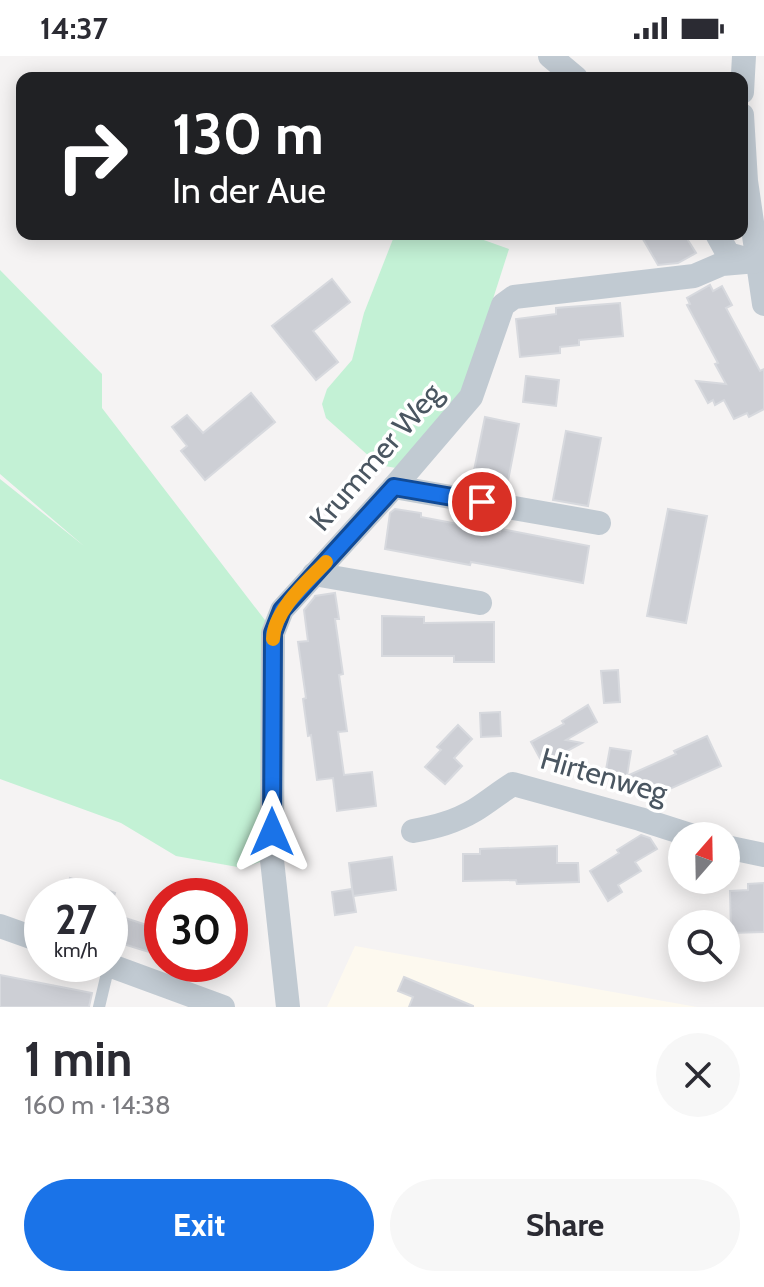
<!DOCTYPE html>
<html lang="en">
<head>
<meta charset="utf-8">
<style>
	body { margin:0; font-family:Cabin,sans-serif; background:#f7f7f7; color:#2b2b33; height:100vh; display:flex; flex-direction:column; font-size:30px; white-space:nowrap }
	* { box-sizing:border-box; margin:0 }
	p { font-size:26px; color:#7c7c81 }
	.icon { flex:none; width:44px; height:44px; fill:none; stroke:currentColor; stroke-width:2; stroke-linecap:round; stroke-linejoin:round }
	.map { position:relative; height:951px; overflow:hidden }
	.sheet { display:flex; flex-direction:column; background:#fff; flex:1 }
	.sheet>* { flex:none }
	.hud { position:absolute; left:16px; top:16px; width:732px; height:168px; border-radius:16px; box-shadow:0 4px 20px #0003; background:#202124; color:#fff; overflow:hidden }
	.needle { width:52px; rotate:20deg }
	.controls { position:absolute; left:668px; top:766px; display:grid; gap:16px }
	.controls a { display:grid; place-items:center; width:72px; height:72px; border-radius:50%; background:#fff; box-shadow:0 4px 20px #0003; font-size:40px }
	.speed { position:absolute; left:24px; top:822px; display:flex; gap:16px; font-size:40px; font-weight:700; text-align:center }
	.speed>* { display:grid; place-content:center; width:104px; height:104px; border-radius:50%; background:#fff; box-shadow:0 4px 20px #0003; line-height:1 }
	.speed small { font-size:20px; font-weight:400 }
	.speed .limit { border:12px solid #d22; background:#fff; color:#111 }
	.pin { position:absolute; display:grid; place-items:center; width:68px; height:68px; color:#fff; margin:-34px; border:4px solid #fff; border-radius:50%; box-shadow:0 2px 8px #0007 }
	.me { position:absolute; width:88px; margin:-44px; rotate:0deg; stroke-linejoin:round; filter:drop-shadow(0 0 6px #0008) }
	.turn { display:flex; align-items:center; gap:28px; height:168px; padding:0 24px; font-size:36px }
	.turn .icon { width:104px; height:104px; stroke-width:2.5 }
	.turn b { display:block; font-size:56px; line-height:68px }
	.round { display:grid; place-items:center; flex:none; width:84px; height:84px; border-radius:42px; background:#f7f7f7 }
	.head { display:flex; align-items:center; justify-content:space-between; height:136px; padding:0 24px }
	h1 { font-size:48px; font-weight:700; line-height:60px }
	.primary-button { display:flex; gap:16px; margin-top:auto; padding:16px 24px }
	.primary-button a { flex:1; height:92px; border-radius:48px; background:#1a73e8; color:#fff; font-size:32px; font-weight:700; line-height:92px; text-align:center }
	.primary-button a+a { background:#f7f7f7; color:#2b2b33 }
	.status { display:flex; justify-content:space-between; align-items:center; height:56px; padding:0 40px; background:#fff; direction:ltr }
	.status svg { height:22px; fill:currentColor }
	.map>svg:first-child { display:block }
	.commercial { fill:#fdf9ef }
	.green { fill:#c3f1d5 }
	.building { fill:#cdcfd5; stroke:#d7d9de; stroke-width:2 }
	.lines { fill:none; stroke-linecap:round; stroke-linejoin:round }
	.lane { stroke:#c1cad2; stroke-width:12 }
	.street { stroke:#c1cad2; stroke-width:24 }
	.route-casing { stroke:#114b97; stroke-width:20 }
	.route { stroke:#1a73e8; stroke-width:14 }
	.slow { stroke:#f59e0b; stroke-width:14 }
	.labels { text-anchor:middle; stroke-width:7; stroke-linejoin:round; paint-order:stroke }
	.street-label { font-size:30px; fill:#4a5661; stroke:#fff }
</style>
</head>
<body>
<div class="status"><b>14:37</b><svg viewBox="0 0 49 12"><path d="M0 12V9h3v3zM5 12V6h3v6zM10 12V3h3v9zM15 12V0h3v12zM26 1h20v11H26zM47 4h2v5h-2z"/></svg></div>
<div class="map">
<svg width="764" height="951" viewBox="0 0 764 951">
	<rect width="100%" height="100%" fill="#f5f3f3"/>
	<!-- commercial -->
	<path class="commercial" d="M 355,890 L 697,951 L 327,951 Z"/>
	<!-- green -->
	<g class="green">
		<path d="M 395,178 L 467,178 L 509,193 L 467,324 L 459,339 L 396,412 L 379,409 L 326,362 L 322,348 L 327,333 L 352,304 L 364,257 Z"/>
		<path d="M 0,214 L 102,318 L 102,352 L 268,568 L 265,804 L 243,812 L 176,800 L 121,767 L 0,723 L 0,423 L 84,490 L 0,418 Z"/>
	</g>
	<!-- building -->
	<g class="building">
		<path d="M 640,178 L 684,178 L 696,197 L 678,207 L 658,209 Z"/>
		<path d="M 332,223 L 350,246 L 313,275 L 338,306 L 316,324 L 272,270 Z"/>
		<path d="M 710,229 L 713,235 L 722,230 L 732,249 L 726,252 L 760,315 L 764,313 L 764,353 L 749,361 L 747,357 L 734,363 L 724,344 L 715,349 L 713,344 L 708,347 L 696,325 L 726,328 L 715,308 L 718,307 L 687,249 L 690,248 L 687,242 Z"/>
		<path d="M 620,247 L 623,280 L 579,284 L 579,289 L 560,291 L 560,297 L 520,301 L 516,263 L 556,258 L 556,252 Z"/>
		<path d="M 526,320 L 559,324 L 556,350 L 523,346 Z"/>
		<path d="M 251,337 L 275,366 L 205,424 L 181,395 L 187,390 L 172,371 L 187,359 L 203,377 Z"/>
		<path d="M 485,361 L 519,368 L 506,435 L 471,429 Z"/>
		<path d="M 566,375 L 601,382 L 588,450 L 553,444 Z"/>
		<path d="M 395,453 L 421,457 L 421,461 L 500,476 L 501,473 L 589,490 L 583,527 L 471,506 L 470,509 L 385,493 L 390,457 Z"/>
		<path d="M 668,453 L 707,460 L 686,567 L 647,560 Z"/>
		<path d="M 335,537 L 339,563 L 335,563 L 343,618 L 339,619 L 347,675 L 338,676 L 344,719 L 372,716 L 376,750 L 337,755 L 333,722 L 317,724 L 311,679 L 308,680 L 303,643 L 306,642 L 298,586 L 308,585 L 304,554 L 314,542 L 315,540 Z"/>
		<path d="M 382,560 L 424,561 L 424,567 L 494,566 L 494,606 L 454,606 L 454,600 L 382,600 Z"/>
		<path d="M 618,614 L 620,646 L 604,647 L 601,615 Z"/>
		<path d="M 588,649 L 597,666 L 566,684 L 582,687 L 543,708 L 531,686 L 564,668 L 562,665 Z"/>
		<path d="M 500,656 L 501,680 L 481,681 L 480,657 Z"/>
		<path d="M 458,669 L 472,683 L 454,702 L 462,710 L 445,728 L 425,711 L 441,694 L 437,691 Z"/>
		<path d="M 707,680 L 721,710 L 654,740 L 648,726 L 605,719 L 610,692 L 631,695 L 627,720 L 676,698 L 674,695 Z"/>
		<path d="M 641,779 L 650,782 L 657,793 L 635,806 L 641,815 L 618,829 L 622,836 L 608,845 L 590,815 L 619,797 L 617,794 Z"/>
		<path d="M 557,790 L 557,807 L 578,807 L 579,826 L 517,828 L 516,824 L 463,825 L 463,798 L 480,798 L 480,793 Z"/>
		<path d="M 392,801 L 396,834 L 353,840 L 349,807 Z"/>
		<path d="M 70,822 L 115,837 L 114,840 L 64,840 Z"/>
		<path d="M 764,827 L 764,876 L 731,877 L 730,835 L 748,834 L 748,828 Z"/>
		<path d="M 352,833 L 356,856 L 335,859 L 332,836 Z"/>
		<path d="M 110,857 L 162,874 L 162,900 L 110,884 Z"/>
		<path d="M 0,919 L 92,937 L 89,951 L 0,951 Z"/>
		<path d="M 404,921 L 473,950 L 473,951 L 409,951 L 413,941 L 398,935 Z"/>
	</g>
	<g class="lines">
		<!-- lane -->
		<path class="lane" d="M 99,951 L 109,909"/>
		<!-- street -->
		<g class="street">
			<path d="M 550,0 L 576,22"/>
			<path d="M 742,36 L 744,0"/>
			<path d="M 742,59 L 746,125 L 764,248"/>
			<path d="M 717,178 L 728,198 L 750,204"/>
			<path d="M 394,431 L 599,467"/>
			<path d="M 314,518 L 480,547"/>
			<path d="M 413,775 C 435,771 455,766 475,754 C 488,746 500,736 513,728 L 640,763 L 693,780"/>
			<path d="M 726,791 L 764,799"/>
			<path d="M 0,870 L 42,885"/>
			<path d="M 106,908 L 223,951"/>
			<path d="M 288,951 L 272,804 L 273,577 L 282,554 L 394,431 L 471,341 L 503,249 L 514,241 L 694,220 L 722,208 L 757,205"/>
		</g>
	</g>
	<g class="lines">
		<defs>
			<path id="route" d="M 272,776 L 273,577 L 282,554 L 394,431 L 482,446"/>
		</defs>
		<!-- route casing -->
		<use href="#route" class="route-casing"/>
		<!-- route -->
		<use href="#route" class="route"/>
		<!-- slow -->
		<path class="slow" d="M 273,583 C 274,554 307,526 326,506"/>
	</g>
	<g class="labels">
		<!-- street labels -->
		<g class="street-label">
			<text transform="translate(376 401) rotate(-49)" y="10">Krummer Weg</text>
			<text transform="translate(604 720) rotate(16)" y="10">Hirtenweg</text>
		</g>
	</g>
</svg>
<div class="controls">
<a><svg class="needle" viewBox="-14 -14 28 28"><path d="M0-13l5 13h-10z" fill="#e53935"/><path d="M0 13l5-13h-10z" fill="#7c7c81"/></svg></a>
<a><svg class="icon" aria-label="search" viewBox="0 0 24 24"><circle cx="10" cy="10" r="6"/><path d="M15 15l6 6"/></svg></a>
</div>
<div class="speed"><div>27<small>km/h</small></div><div class="limit">30</div></div>
<div class="pin" style="left:482px;top:446px;background:#d93025"><svg class="icon" aria-label="arrive" viewBox="0 0 24 24"><path d="M6 21V4h12l-3 4 3 4H6"/></svg></div>
<svg class="me" style="left:272px;top:776px" viewBox="-20 -20 40 40"><path d="M0-17L14 15 0 8-14 15z" fill="#1a73e8" stroke="#fff" stroke-width="4"/></svg>
<div class="hud">
<div class="turn"><svg class="icon" aria-label="right" viewBox="0 0 24 24"><path d="M7 20v-9h11M14 6l5 5-5 5"/></svg><div><b>130 m</b>In der Aue</div></div>
</div>
</div>
<section class="sheet">
<div class="head"><div><h1>1 min</h1><p>160 m · 14:38</p></div><a class="round"><svg class="icon" aria-label="close" viewBox="0 0 24 24"><path d="M6 6l12 12M18 6L6 18"/></svg></a></div>
<div class="primary-button"><a>Exit</a><a>Share</a></div>
</section>
</body>
</html>
